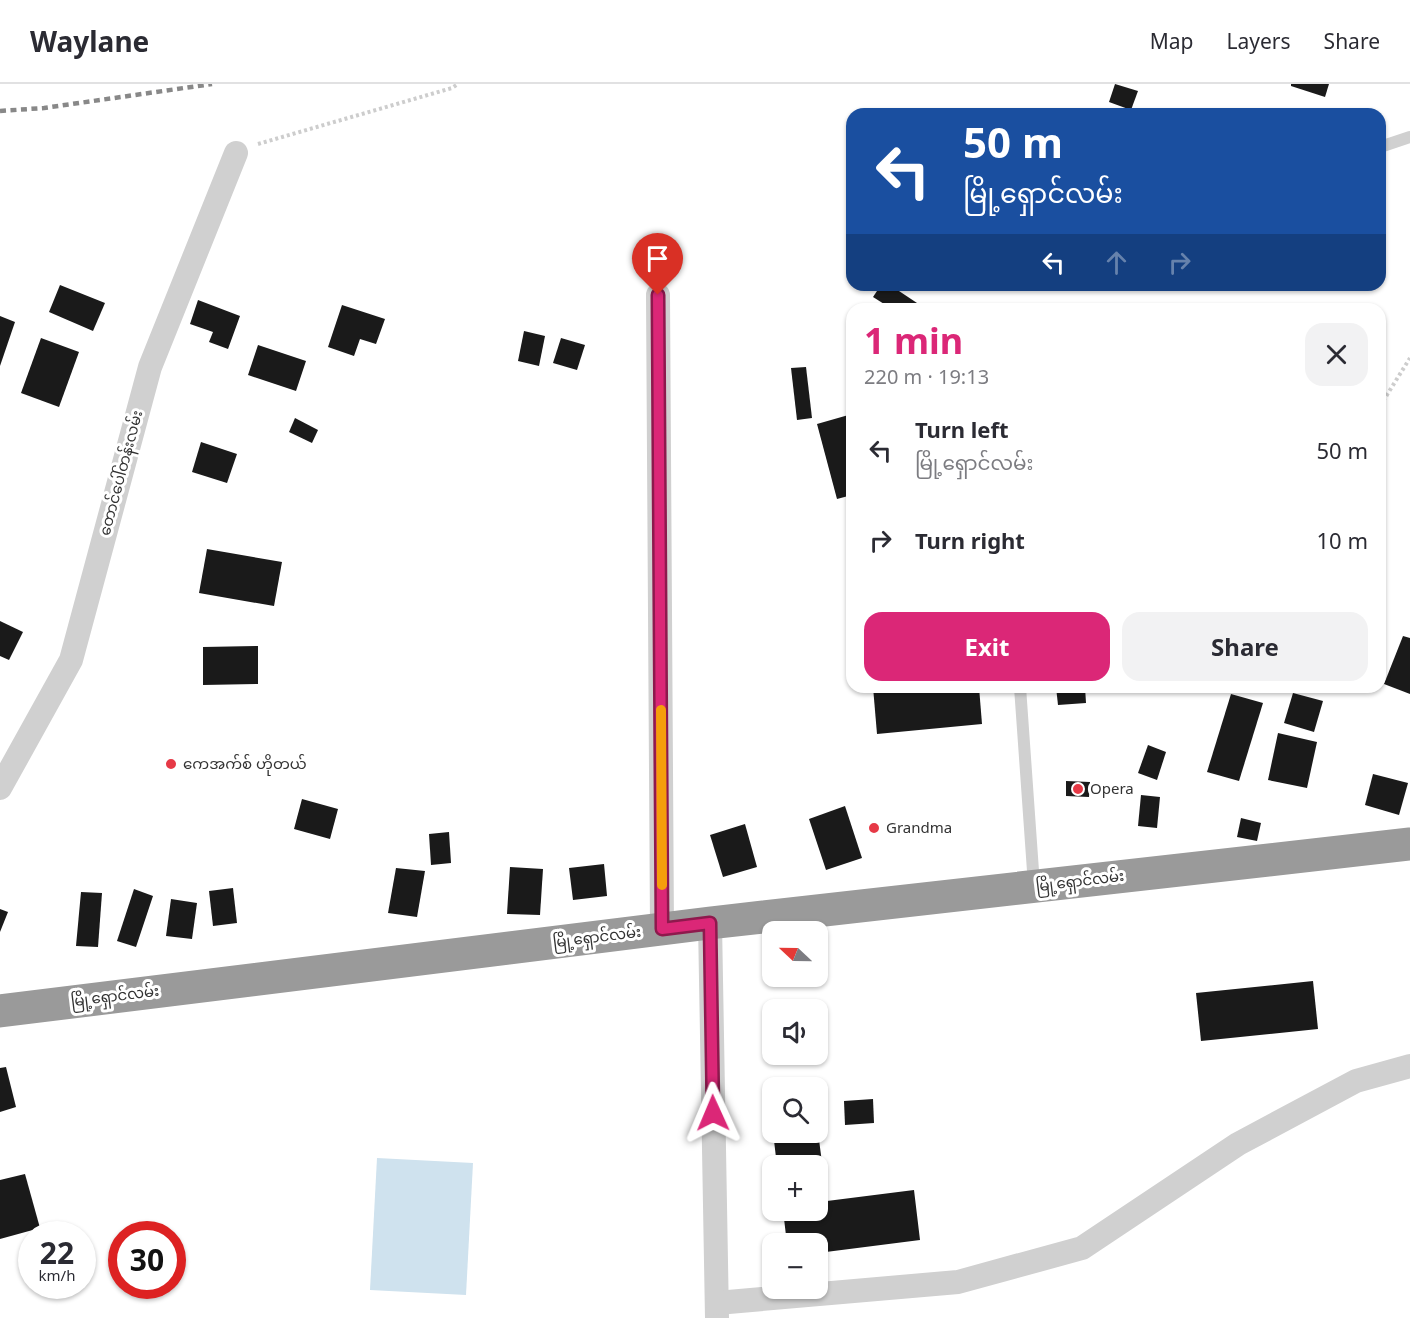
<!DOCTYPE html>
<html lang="en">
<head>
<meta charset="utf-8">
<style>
	body { margin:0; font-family:"Noto Sans","Noto Sans Myanmar",sans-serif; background:#f2f2f3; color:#2b2b33; height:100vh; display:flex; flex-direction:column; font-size:22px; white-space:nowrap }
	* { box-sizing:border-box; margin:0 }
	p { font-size:20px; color:#7c7c81 }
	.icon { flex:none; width:33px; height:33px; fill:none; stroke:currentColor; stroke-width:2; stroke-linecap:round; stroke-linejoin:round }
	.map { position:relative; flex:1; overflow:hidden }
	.details { position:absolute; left:846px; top:219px; width:540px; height:390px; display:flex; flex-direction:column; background:#fff; border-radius:18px; box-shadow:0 2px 4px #0004 }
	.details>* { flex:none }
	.top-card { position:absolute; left:846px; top:24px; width:540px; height:183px; border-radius:18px; box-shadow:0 2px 4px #0004; background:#1a4fa0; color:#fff; overflow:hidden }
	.needle { width:39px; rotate:292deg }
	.controls { position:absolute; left:762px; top:837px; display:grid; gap:12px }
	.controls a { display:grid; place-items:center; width:66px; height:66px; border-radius:12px; background:#fff; box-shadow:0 2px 4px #0004; font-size:30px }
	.speed { position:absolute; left:18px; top:1137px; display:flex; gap:12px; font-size:30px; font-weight:700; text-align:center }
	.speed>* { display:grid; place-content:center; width:78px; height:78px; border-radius:50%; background:#fff; box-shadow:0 2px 4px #0004; line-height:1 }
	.speed small { font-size:15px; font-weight:400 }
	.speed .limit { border:9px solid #d22; background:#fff; color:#111 }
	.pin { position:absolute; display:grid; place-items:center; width:51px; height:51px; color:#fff; margin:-62px -26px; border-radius:50% 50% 50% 0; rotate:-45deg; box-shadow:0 0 6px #0007 }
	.pin .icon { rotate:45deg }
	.me { position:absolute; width:66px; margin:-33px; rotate:359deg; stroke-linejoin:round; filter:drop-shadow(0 0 4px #0008) }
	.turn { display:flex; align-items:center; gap:21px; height:126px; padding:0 18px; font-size:27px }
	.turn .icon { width:78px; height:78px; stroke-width:2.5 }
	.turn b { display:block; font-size:42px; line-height:51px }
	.lanes { display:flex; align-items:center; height:57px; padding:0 18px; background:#0003; justify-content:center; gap:30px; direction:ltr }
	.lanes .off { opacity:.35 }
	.round { display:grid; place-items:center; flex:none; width:63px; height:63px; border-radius:18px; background:#f2f2f3 }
	.overview { display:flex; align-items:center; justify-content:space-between; height:102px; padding:0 18px }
	h1 { font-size:36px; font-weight:700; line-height:45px; color:#db2777 }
	.cta { display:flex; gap:12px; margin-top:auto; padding:12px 18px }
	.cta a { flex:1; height:69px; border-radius:18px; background:#db2777; color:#fff; font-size:24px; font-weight:700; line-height:69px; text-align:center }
	.cta a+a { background:#f2f2f3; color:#2b2b33 }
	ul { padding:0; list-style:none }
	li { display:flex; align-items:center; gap:18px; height:90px; padding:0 18px }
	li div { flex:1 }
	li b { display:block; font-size:22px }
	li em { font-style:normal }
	header { display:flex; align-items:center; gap:36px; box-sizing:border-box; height:84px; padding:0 30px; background:#fff; border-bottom:2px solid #e1e1e2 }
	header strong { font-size:28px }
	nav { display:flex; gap:33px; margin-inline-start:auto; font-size:21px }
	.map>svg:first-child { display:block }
	.water { fill:#cfe2ee }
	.building { fill:#1a1a1a }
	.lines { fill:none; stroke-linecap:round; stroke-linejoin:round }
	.path { stroke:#cdcdcd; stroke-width:4; stroke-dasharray:3 3; stroke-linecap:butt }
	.lane { stroke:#d0d0d0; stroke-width:12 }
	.street { stroke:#d0d0d0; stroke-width:24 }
	.highway { stroke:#9a9a9a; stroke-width:33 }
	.rail { stroke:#888; stroke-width:4.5; stroke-dasharray:6 4.5; stroke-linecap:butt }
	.route-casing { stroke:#8e194d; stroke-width:15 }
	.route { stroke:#db2777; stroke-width:10 }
	.slow { stroke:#f59e0b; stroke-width:10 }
	.poi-dot { fill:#e63946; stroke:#fff; stroke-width:2 }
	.labels { text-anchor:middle; stroke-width:6; stroke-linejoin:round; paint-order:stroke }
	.street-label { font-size:15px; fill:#333; stroke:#fff }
	.poi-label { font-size:15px; fill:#333; stroke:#fff; text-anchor:start }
</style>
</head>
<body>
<header>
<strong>Waylane</strong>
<nav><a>Map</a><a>Layers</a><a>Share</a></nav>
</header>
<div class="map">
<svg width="1410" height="1234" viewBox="0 0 1410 1234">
	<rect width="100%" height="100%" fill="#fff"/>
	<!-- water -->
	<path class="water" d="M 377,1074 L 473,1079 L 466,1211 L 370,1206 Z"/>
	<!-- building -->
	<g class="building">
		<path d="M 1115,0 L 1138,7 L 1131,26 L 1109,18 Z"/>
		<path d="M 1291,0 L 1329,0 L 1325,13 L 1291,2 Z"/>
		<path d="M 60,201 L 105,219 L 93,247 L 49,228 Z"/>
		<path d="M 881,201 L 890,201 L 926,225 L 892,225 L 873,213 Z"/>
		<path d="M 198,216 L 240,232 L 228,265 L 209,258 L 213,248 L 190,240 Z"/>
		<path d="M 342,221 L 385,235 L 376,260 L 360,255 L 354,272 L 328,263 Z"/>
		<path d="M 0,232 L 15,238 L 0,282 Z"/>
		<path d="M 524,247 L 545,252 L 539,282 L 518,277 Z"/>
		<path d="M 41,254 L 79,268 L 59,323 L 21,309 Z"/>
		<path d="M 561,254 L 585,261 L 577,286 L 553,279 Z"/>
		<path d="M 258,261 L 306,277 L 296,307 L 248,291 Z"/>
		<path d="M 806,283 L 812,334 L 797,336 L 791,284 Z"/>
		<path d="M 852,330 L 852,411 L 837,415 L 817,340 Z"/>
		<path d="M 295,334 L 318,346 L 312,359 L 289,348 Z"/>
		<path d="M 201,358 L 237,370 L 227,399 L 192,388 Z"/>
		<path d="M 207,465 L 282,478 L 274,522 L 199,509 Z"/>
		<path d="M 0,537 L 23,548 L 9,576 L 0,572 Z"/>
		<path d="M 1403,552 L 1410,554 L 1410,610 L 1384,600 Z"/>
		<path d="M 258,562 L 258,600 L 203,601 L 203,563 Z"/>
		<path d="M 873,603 L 979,603 L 982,640 L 877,650 Z"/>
		<path d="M 1056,603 L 1085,603 L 1086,619 L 1058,621 Z"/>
		<path d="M 1175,603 L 1204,603 L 1203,607 L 1175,607 Z"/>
		<path d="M 1293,609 L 1323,617 L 1314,648 L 1284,639 Z"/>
		<path d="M 1231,610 L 1263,619 L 1239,697 L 1207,688 Z"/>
		<path d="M 1278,649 L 1317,658 L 1307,704 L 1268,696 Z"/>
		<path d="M 1148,661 L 1166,668 L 1157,696 L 1138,689 Z"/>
		<path d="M 1373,690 L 1408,699 L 1399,731 L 1365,721 Z"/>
		<path d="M 1066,697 L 1090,698 L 1089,713 L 1066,712 Z"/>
		<path d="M 1141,711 L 1160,713 L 1157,744 L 1138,742 Z"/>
		<path d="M 302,715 L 338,725 L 330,755 L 294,745 Z"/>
		<path d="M 845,722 L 862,774 L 826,786 L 809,735 Z"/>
		<path d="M 1241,734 L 1261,739 L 1257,757 L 1237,753 Z"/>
		<path d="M 745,740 L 757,783 L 723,793 L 710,751 Z"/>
		<path d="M 449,748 L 451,779 L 431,781 L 429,750 Z"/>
		<path d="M 604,780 L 607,812 L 573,816 L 569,784 Z"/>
		<path d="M 510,783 L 543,785 L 540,831 L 507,830 Z"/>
		<path d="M 396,784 L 425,787 L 417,833 L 388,829 Z"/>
		<path d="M 233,804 L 237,839 L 213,842 L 209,807 Z"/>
		<path d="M 134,805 L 153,812 L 136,863 L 117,857 Z"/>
		<path d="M 81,808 L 102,809 L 98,863 L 76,862 Z"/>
		<path d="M 171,815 L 197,819 L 192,855 L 166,852 Z"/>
		<path d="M 0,825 L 8,828 L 0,848 Z"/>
		<path d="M 1313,897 L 1318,945 L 1201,957 L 1196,909 Z"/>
		<path d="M 6,983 L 16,1023 L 0,1028 L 0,984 Z"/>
		<path d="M 873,1015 L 874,1039 L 845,1041 L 844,1017 Z"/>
		<path d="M 773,1048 L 818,1048 L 827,1117 L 914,1106 L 920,1156 L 818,1169 L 818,1160 L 787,1160 L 783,1126 L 818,1126 L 818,1082 L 777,1082 Z"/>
		<path d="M 25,1090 L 40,1144 L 0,1155 L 0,1096 Z"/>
	</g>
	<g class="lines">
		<!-- path -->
		<g class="path">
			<path d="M 258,60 L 452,4 L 458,0"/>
			<path d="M 1380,322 L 1410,274"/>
		</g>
		<!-- lane -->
		<g class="lane">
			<path d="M 1380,63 L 1410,53"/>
			<path d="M 1020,603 L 1034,801"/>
		</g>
		<!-- street -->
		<g class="street">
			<path d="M 658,211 L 662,845"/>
			<path d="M 0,704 L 71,576 L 150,283 L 236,69"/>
			<path d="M 710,839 L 717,1234"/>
			<path d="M 717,1219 L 958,1198 L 1082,1164 L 1238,1060 L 1356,997 L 1410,982"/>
		</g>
		<!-- highway -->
		<path class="highway" d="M 0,927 L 710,839 L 1410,760"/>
		<!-- rail -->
		<path class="rail" d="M 0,27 L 44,24 L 212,0"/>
	</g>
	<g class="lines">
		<defs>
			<path id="route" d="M 658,211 L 662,845 L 710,839 L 713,1029"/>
		</defs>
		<!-- route casing -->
		<use href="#route" class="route-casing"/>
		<!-- route -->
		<use href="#route" class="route"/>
		<!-- slow -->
		<path class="slow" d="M 661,626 L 662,801"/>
	</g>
	<!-- markers -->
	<g class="poi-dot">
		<circle cx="171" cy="680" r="6"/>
		<circle cx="1078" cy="705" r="6"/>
		<circle cx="874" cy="744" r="6"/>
	</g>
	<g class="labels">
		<!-- street labels -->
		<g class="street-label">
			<text transform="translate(121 389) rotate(-75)" y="5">တောင်ပေါ်တန်းလမ်း</text>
			<text transform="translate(1080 797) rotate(-7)" y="5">မြို့ရှောင်လမ်း</text>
			<text transform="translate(597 853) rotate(-7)" y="5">မြို့ရှောင်လမ်း</text>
			<text transform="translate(115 912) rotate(-7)" y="5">မြို့ရှောင်လမ်း</text>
		</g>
		<!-- poi labels -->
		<g class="poi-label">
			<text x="183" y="685">ကေအက်စ် ဟိုတယ်</text>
			<text x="1090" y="710">Opera</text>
			<text x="886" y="749">Grandma</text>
		</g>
	</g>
</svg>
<div class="controls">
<a><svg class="needle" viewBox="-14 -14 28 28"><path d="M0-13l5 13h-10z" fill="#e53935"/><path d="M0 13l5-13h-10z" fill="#7c7c81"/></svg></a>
<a><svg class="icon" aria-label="sound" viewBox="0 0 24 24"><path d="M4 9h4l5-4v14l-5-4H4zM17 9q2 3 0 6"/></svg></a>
<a><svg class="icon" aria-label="search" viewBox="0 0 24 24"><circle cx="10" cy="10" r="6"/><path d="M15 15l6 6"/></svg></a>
<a>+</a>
<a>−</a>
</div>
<div class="speed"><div>22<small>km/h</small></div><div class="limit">30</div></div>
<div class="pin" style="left:658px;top:211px;background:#d93025"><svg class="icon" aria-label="arrive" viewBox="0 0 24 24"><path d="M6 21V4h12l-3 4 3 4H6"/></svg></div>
<svg class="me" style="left:713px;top:1029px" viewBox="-20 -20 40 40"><path d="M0-17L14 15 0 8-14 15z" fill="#db2777" stroke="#fff" stroke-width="4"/></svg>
<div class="top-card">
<div class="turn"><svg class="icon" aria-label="left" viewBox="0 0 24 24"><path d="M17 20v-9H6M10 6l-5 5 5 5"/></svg><div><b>50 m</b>မြို့ရှောင်လမ်း</div></div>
<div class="lanes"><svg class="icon" aria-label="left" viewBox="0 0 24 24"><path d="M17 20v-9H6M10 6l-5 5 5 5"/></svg><svg class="icon off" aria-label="ahead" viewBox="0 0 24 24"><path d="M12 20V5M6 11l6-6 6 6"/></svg><svg class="icon off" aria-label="right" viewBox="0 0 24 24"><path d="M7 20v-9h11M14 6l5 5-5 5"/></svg></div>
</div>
<section class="details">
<div class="overview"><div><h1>1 min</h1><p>220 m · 19:13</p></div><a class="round"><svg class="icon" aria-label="close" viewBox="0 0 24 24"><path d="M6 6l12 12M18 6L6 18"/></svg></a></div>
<ul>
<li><svg class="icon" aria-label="left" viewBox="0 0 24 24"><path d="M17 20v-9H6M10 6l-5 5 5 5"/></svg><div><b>Turn left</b><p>မြို့ရှောင်လမ်း</p></div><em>50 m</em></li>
<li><svg class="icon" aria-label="right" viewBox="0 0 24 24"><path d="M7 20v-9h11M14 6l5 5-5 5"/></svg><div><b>Turn right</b></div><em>10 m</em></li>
</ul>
<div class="cta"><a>Exit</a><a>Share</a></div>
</section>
</div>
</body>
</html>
